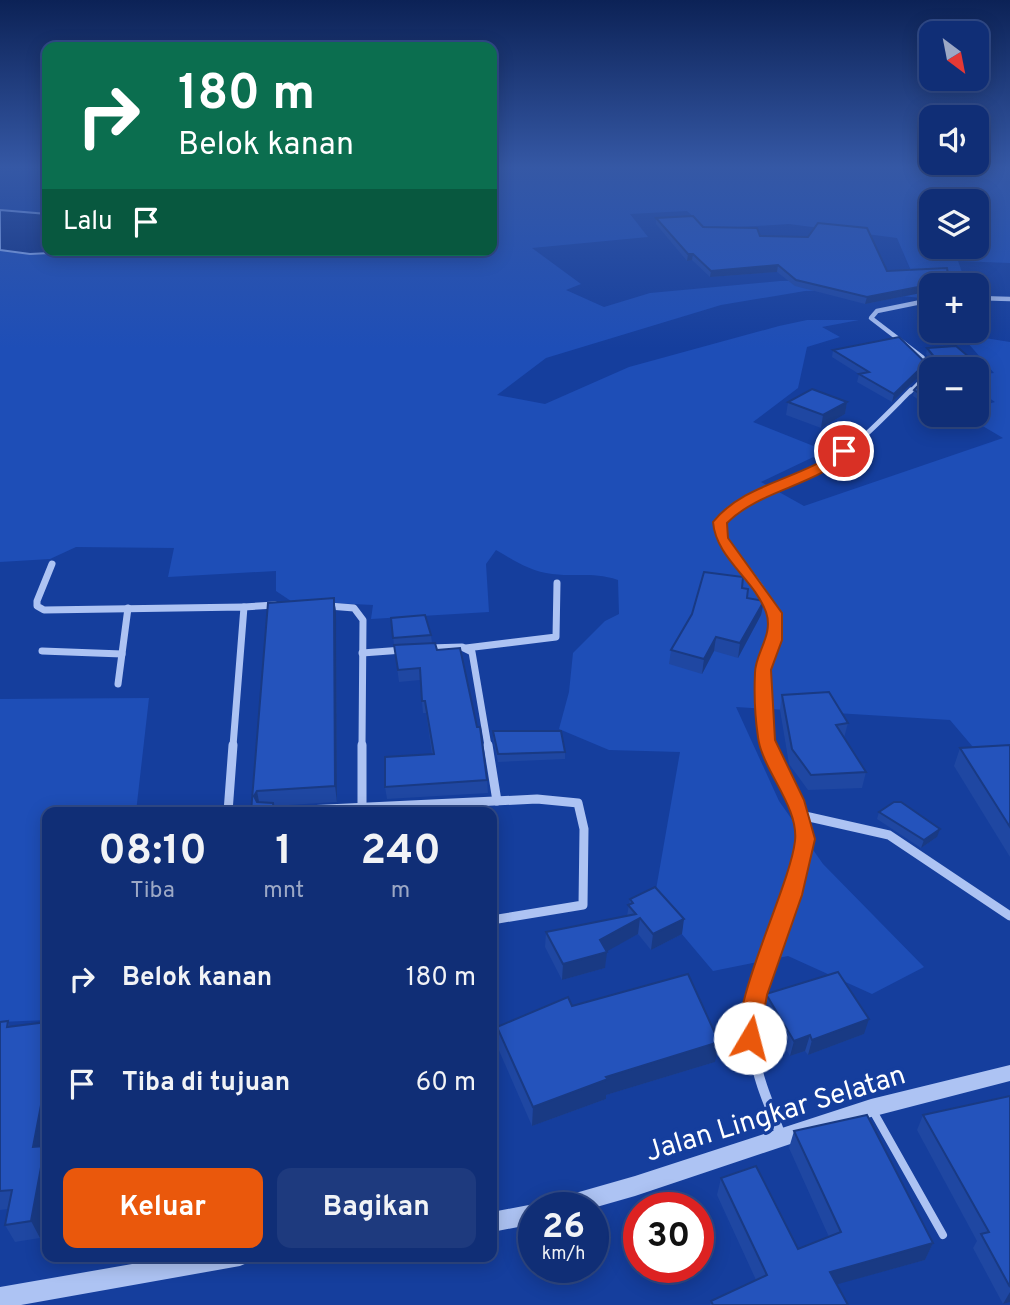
<!DOCTYPE html>
<html lang="id">
<head>
<meta charset="utf-8">
<style>
	body { margin:0; font-family:Overpass,sans-serif; background:#1e3a7e; color:#f1f3f6; height:100vh; display:flex; flex-direction:column; font-size:26px; white-space:nowrap }
	* { box-sizing:border-box; margin:0 }
	p { font-size:23px; color:#9ca8c5 }
	.icon { flex:none; width:38px; height:38px; fill:none; stroke:currentColor; stroke-width:2; stroke-linecap:round; stroke-linejoin:round }
	.map { position:relative; flex:1; overflow:hidden }
	.side { position:absolute; left:42px; top:807px; width:455px; height:455px; display:flex; flex-direction:column; background:#102e76; border-radius:14px; box-shadow:0 4px 18px #0003,0 0 0 2px #304a88 }
	.side>* { flex:none }
	.guide { position:absolute; left:42px; top:42px; width:455px; height:214px; border-radius:14px; box-shadow:0 4px 18px #0003,0 0 0 2px #304a88; background:#0b6e4f; color:#fff; overflow:hidden }
	.needle { width:46px; rotate:148deg }
	.controls { position:absolute; left:919px; top:21px; display:grid; gap:14px }
	.controls a { display:grid; place-items:center; width:70px; height:70px; border-radius:14px; background:#102e76; box-shadow:0 4px 18px #0003,0 0 0 2px #304a88; font-size:35px }
	.speed { position:absolute; left:518px; top:1192px; display:flex; gap:14px; font-size:35px; font-weight:700; text-align:center }
	.speed>* { display:grid; place-content:center; width:91px; height:91px; border-radius:50%; background:#102e76; box-shadow:0 4px 18px #0003,0 0 0 2px #304a88; line-height:1 }
	.speed small { font-size:18px; font-weight:400 }
	.speed .limit { border:10px solid #d22; background:#fff; color:#111 }
	.pin { position:absolute; display:grid; place-items:center; width:60px; height:60px; color:#fff; margin:-30px; border:4px solid #fff; border-radius:50%; box-shadow:0 2px 7px #0007 }
	.me { position:absolute; width:77px; margin:-38px; rotate:8deg; stroke-linejoin:round; filter:drop-shadow(0 0 5px #0008) }
	.turn { display:flex; align-items:center; gap:24px; height:147px; padding:0 21px; font-size:32px }
	.turn .icon { width:91px; height:91px; stroke-width:2.5 }
	.turn b { display:block; font-size:49px; line-height:60px }
	.then { display:flex; align-items:center; height:66px; padding:0 21px; background:#0003; gap:14px; font-size:26px }
	.eta { display:flex; justify-content:space-evenly; align-items:center; height:119px; text-align:center }
	.eta b { font-size:42px; font-weight:700; line-height:49px }
	.cta { display:flex; gap:14px; margin-top:auto; padding:14px 21px }
	.cta a { flex:1; height:80px; border-radius:14px; background:#ea580c; color:#fff; font-size:28px; font-weight:700; line-height:80px; text-align:center }
	.cta a+a { background:#1e3a7e; color:#f1f3f6 }
	ul { padding:0; list-style:none }
	li { display:flex; align-items:center; gap:21px; height:105px; padding:0 21px }
	li div { flex:1 }
	li b { display:block; font-size:26px }
	li em { font-style:normal }
	.map>svg:first-child { display:block }
	.green { fill:#1e4eb7; fill-rule:evenodd }
	.water { fill:#0e2d7a; stroke:#9fbcf6; stroke-width:2 }
	.lines { fill:none; stroke-linecap:round; stroke-linejoin:round }
	.service { stroke:#adc3f3; stroke-width:8 }
	.minor-far4 { stroke:#adc3f3; stroke-width:4.5 }
	.minor-far3 { stroke:#adc3f3; stroke-width:5 }
	.minor-far2 { stroke:#adc3f3; stroke-width:7 }
	.minor-far1 { stroke:#adc3f3; stroke-width:9 }
	.minor { stroke:#adc3f3; stroke-width:10 }
	.tertiary { fill:#adc3f3; fill-rule:evenodd }
	.wall { fill:#1f47a2 }
	.shaded-wall { fill:#193a84 }
	.building { fill:#2453bc; stroke:#193a84; stroke-width:2 }
	.route { fill:#ea580c; stroke:#983908; stroke-width:2 }
	.labels { text-anchor:middle; stroke-width:7; stroke-linejoin:round; paint-order:stroke }
	.near-street-label { font-size:28px; fill:#fff; stroke:#153e9d }
</style>
</head>
<body>
<div class="map">
<svg width="1010" height="1305" viewBox="0 0 1010 1305">
	<rect width="100%" height="100%" fill="#153e9d"/>
	<!-- green -->
	<g class="green">
		<path d="M 492,166 L 1010,166 L 1010,263 L 958,261 L 963,275 L 912,273 L 897,238 L 789,224 L 707,229 L 687,211 L 630,214 L 648,237 L 532,248 L 581,284 L 566,290 L 604,307 L 650,293 L 780,281 L 838,280 L 931,293 L 931,299 L 842,290 L 805,291 L 721,305 L 546,358 L 497,395 L 545,404 L 629,367 L 779,326 L 807,320 L 859,320 L 822,327 L 840,337 L 807,347 L 798,388 L 753,422 L 826,451 L 761,482 L 804,506 L 1003,438 L 964,415 L 976,415 L 977,407 L 995,402 L 976,389 L 977,375 L 994,373 L 960,334 L 1010,342 L 1010,771 L 996,774 L 950,720 L 736,707 L 779,801 L 823,864 L 924,967 L 872,994 L 788,956 L 713,971 L 654,901 L 680,752 L 609,750 L 559,729 L 569,692 L 573,653 L 605,621 L 619,614 L 618,580 C 593,572 577,577 552,574 C 531,572 513,560 496,550 L 486,564 L 489,612 L 371,619 L 373,605 L 291,601 L 276,591 L 276,571 L 168,577 L 174,548 L 76,547 L 50,559 L 0,562 L 0,250 L 30,254 L 110,250 L 492,250 ZM 931,201 L 976,201 L 976,247 L 931,247 Z"/>
		<path d="M 149,698 L 136,812 L 47,812 L 47,1020 L 0,1022 L 0,699 Z"/>
	</g>
	<!-- water -->
	<path class="water" d="M 0,210 L 47,214 L 47,250 L 110,250 L 30,254 L 0,250 Z"/>
	<g class="lines">
		<!-- service -->
		<path class="service" d="M 873,1111 L 943,1235"/>
		<!-- minor-far4 -->
		<g class="minor-far4">
			<path d="M 976,298 L 1010,299"/>
			<path d="M 910,392 L 929,373 L 930,367 L 922,357 L 871,318 L 877,311 L 931,300"/>
		</g>
		<!-- minor-far3 -->
		<path class="minor-far3" d="M 729,549 L 721,539 L 720,522 C 749,498 783,489 816,471 C 853,451 882,419 911,390"/>
		<!-- minor-far2 -->
		<g class="minor-far2">
			<path d="M 728,547 C 741,563 769,594 774,614 C 779,636 765,651 762,671 C 759,692 761,727 770,746"/>
			<path d="M 52,564 L 37,601 L 37,606 L 44,610 L 244,607 L 233,746"/>
			<path d="M 329,606 L 354,608 L 363,620 L 362,746"/>
			<path d="M 244,607 L 275,605"/>
			<path d="M 429,648 L 462,647 L 472,652 L 488,746"/>
			<path d="M 466,648 L 556,637 L 557,583"/>
			<path d="M 42,651 L 122,654"/>
			<path d="M 362,653 L 403,650"/>
			<path d="M 118,684 L 128,608"/>
		</g>
		<!-- minor-far1 -->
		<g class="minor-far1">
			<path d="M 488,745 L 497,801"/>
			<path d="M 769,745 L 795,800 L 796,814 L 889,835 L 1010,916"/>
			<path d="M 362,805 L 362,745"/>
			<path d="M 228,812 L 233,745"/>
			<path d="M 264,812 L 537,799 L 578,803 L 584,829 L 583,905 L 492,920"/>
			<path d="M 756,994 L 791,895 L 805,839 L 796,814"/>
		</g>
		<!-- minor -->
		<path class="minor" d="M 756,993 C 745,1054 760,1080 781,1136"/>
		<!-- tertiary -->
		<g class="tertiary">
			<path d="M 1010,1065 L 1010,1081 L 871,1117 L 635,1196 L 593,1208 L 548,1208 L 551,1201 L 558,1198 L 635,1176 L 871,1099 Z"/>
			<path d="M 534,1204 L 541,1208 L 534,1208 L 534,1224 L 492,1232 L 492,1212 Z"/>
			<path d="M 178,1256 L 250,1256 L 247,1263 L 240,1266 L 21,1305 L 0,1305 L 0,1287 Z"/>
		</g>
	</g>
	<!-- wall -->
	<g class="wall">
		<path d="M 656,218 L 760,236 L 887,271 L 931,285 L 931,291 L 865,304 L 795,286 L 777,272 L 710,277 L 692,260 L 687,261 L 656,224 Z"/>
		<path d="M 927,348 L 982,368 L 981,374 L 976,374 L 976,369 L 934,369 L 934,365 L 926,354 Z"/>
		<path d="M 833,350 L 926,363 L 925,371 L 892,402 L 857,382 L 859,374 L 832,357 Z"/>
		<path d="M 931,372 L 922,402 L 913,396 L 914,390 Z"/>
		<path d="M 788,402 L 847,402 L 845,414 L 821,428 L 786,415 Z"/>
		<path d="M 742,588 L 747,598 L 764,601 L 761,615 L 738,658 L 714,651 L 702,674 L 669,664 L 671,650 Z"/>
		<path d="M 334,598 L 336,613 L 337,802 L 273,806 L 251,812 L 268,603 Z"/>
		<path d="M 391,618 L 431,635 L 432,643 L 394,645 Z"/>
		<path d="M 435,643 L 487,780 L 488,793 L 387,799 L 385,787 L 432,754 L 426,713 L 423,713 L 420,680 L 399,682 L 394,645 Z"/>
		<path d="M 782,695 L 848,723 L 844,738 L 866,772 L 862,788 L 808,790 L 789,764 L 780,710 Z"/>
		<path d="M 493,731 L 565,752 L 565,759 L 498,762 L 493,739 Z"/>
		<path d="M 1010,745 L 1010,857 L 954,766 L 960,748 Z"/>
		<path d="M 879,812 L 937,837 L 921,848 L 877,819 Z"/>
		<path d="M 630,899 L 682,934 L 651,950 L 638,934 L 606,951 L 605,968 L 562,980 L 545,947 L 546,932 L 627,916 Z"/>
		<path d="M 766,994 L 864,1034 L 808,1055 L 805,1051 L 790,1056 L 762,1010 Z"/>
		<path d="M 572,1006 L 715,1062 L 606,1095 L 606,1099 L 532,1126 L 497,1046 L 497,1027 Z"/>
		<path d="M 8,1021 L 10,1027 L 47,1022 L 47,1135 L 45,1147 L 40,1238 L 15,1242 L 5,1225 L 8,1209 L 0,1210 L 0,1022 Z"/>
		<path d="M 1010,1096 L 1010,1302 L 1003,1304 L 973,1248 L 977,1241 L 917,1130 L 923,1115 Z"/>
		<path d="M 794,1131 L 933,1243 L 925,1260 L 837,1284 L 848,1305 L 710,1305 L 711,1301 L 756,1280 L 717,1195 L 721,1178 L 798,1249 L 829,1237 L 789,1148 Z"/>
	</g>
	<!-- shaded-wall -->
	<g class="shaded-wall">
		<path d="M 688,254 L 693,254 L 692,260 L 687,261 Z"/>
		<path d="M 778,265 L 777,272 L 710,277 L 711,271 Z"/>
		<path d="M 949,281 L 948,285 L 931,285 L 931,291 L 865,304 L 867,297 Z"/>
		<path d="M 926,363 L 925,371 L 892,402 L 894,394 Z"/>
		<path d="M 931,394 L 931,400 L 922,402 L 924,396 Z"/>
		<path d="M 847,402 L 845,414 L 821,428 L 823,415 Z"/>
		<path d="M 334,598 L 336,613 L 337,802 L 335,786 Z"/>
		<path d="M 764,601 L 761,615 L 738,658 L 740,643 Z"/>
		<path d="M 716,637 L 714,651 L 702,674 L 704,659 Z"/>
		<path d="M 257,791 L 260,807 L 254,796 Z"/>
		<path d="M 940,829 L 937,837 L 921,848 L 924,840 Z"/>
		<path d="M 640,918 L 638,934 L 604,953 L 607,952 L 605,968 L 562,980 L 563,964 L 600,940 Z"/>
		<path d="M 684,919 L 682,934 L 651,950 L 653,934 Z"/>
		<path d="M 869,1019 L 864,1034 L 808,1055 L 812,1040 Z"/>
		<path d="M 810,1035 L 805,1051 L 790,1056 L 794,1041 Z"/>
		<path d="M 719,1042 L 715,1062 L 606,1095 L 606,1099 L 532,1126 L 533,1107 L 606,1077 Z"/>
		<path d="M 47,1074 L 47,1135 L 45,1147 L 47,1151 L 47,1196 L 40,1238 L 31,1221 L 33,1147 Z"/>
		<path d="M 933,1243 L 925,1260 L 824,1288 L 830,1272 Z"/>
		<path d="M 1010,1292 L 1010,1302 L 1003,1304 Z"/>
	</g>
	<!-- building -->
	<g class="building">
		<path d="M 693,216 L 703,227 L 757,228 L 760,236 L 808,237 L 818,223 L 867,228 L 887,271 L 947,268 L 949,281 L 867,297 L 796,280 L 778,265 L 711,271 L 693,254 L 688,254 L 656,218 Z"/>
		<path d="M 899,337 L 926,363 L 894,394 L 859,374 L 869,372 L 833,350 Z"/>
		<path d="M 956,346 L 982,368 L 934,369 L 935,368 L 936,359 L 927,348 Z"/>
		<path d="M 931,372 L 931,394 L 924,396 L 914,390 Z"/>
		<path d="M 812,389 L 847,402 L 823,415 L 788,402 Z"/>
		<path d="M 704,572 L 743,577 L 742,588 L 748,589 L 747,598 L 764,601 L 740,643 L 716,637 L 704,659 L 671,650 L 692,614 Z"/>
		<path d="M 334,598 L 335,786 L 257,791 L 254,796 L 257,802 L 273,803 L 274,812 L 251,812 L 268,603 Z"/>
		<path d="M 425,615 L 431,635 L 393,638 L 391,618 Z"/>
		<path d="M 435,643 L 437,650 L 460,648 L 477,727 L 480,727 L 487,780 L 385,787 L 385,757 L 434,754 L 425,701 L 422,701 L 420,668 L 398,670 L 394,645 Z"/>
		<path d="M 829,692 L 848,723 L 836,725 L 866,772 L 811,775 L 792,749 L 782,695 Z"/>
		<path d="M 493,731 L 561,731 L 565,752 L 498,754 Z"/>
		<path d="M 1010,745 L 1010,827 L 960,748 Z"/>
		<path d="M 894,802 L 901,802 L 940,829 L 924,840 L 879,812 Z"/>
		<path d="M 655,887 L 684,919 L 653,934 L 640,918 L 600,940 L 607,952 L 563,964 L 546,932 L 636,914 L 628,905 L 633,903 L 630,899 Z"/>
		<path d="M 838,972 L 869,1019 L 812,1040 L 810,1035 L 794,1041 L 766,994 Z"/>
		<path d="M 688,974 L 719,1042 L 606,1077 L 608,1079 L 533,1107 L 497,1027 L 568,997 L 572,1006 Z"/>
		<path d="M 8,1021 L 7,1027 L 47,1022 L 47,1074 L 33,1147 L 45,1146 L 31,1221 L 5,1225 L 12,1190 L 0,1191 L 0,1022 Z"/>
		<path d="M 1010,1096 L 1010,1287 L 981,1234 L 989,1232 L 923,1115 Z"/>
		<path d="M 867,1115 L 933,1243 L 830,1272 L 848,1305 L 713,1305 L 711,1301 L 767,1275 L 721,1178 L 756,1166 L 798,1249 L 841,1232 L 794,1131 Z"/>
	</g>
	<!-- sky -->
	<linearGradient id="sky" x2="0" y2="1"><stop stop-color="#0c2256"/><stop offset="0.48" stop-color="#3558a5"/><stop offset="1" stop-color="#3558a5" stop-opacity="0"/></linearGradient>
	<rect width="1010" height="348" fill="url(#sky)"/>
	<!-- route -->
	<path class="route" d="M 840,449 L 850,451 C 820,486 762,488 727,523 L 728,538 L 782,613 L 782,640 L 771,670 L 775,740 L 804,800 L 815,839 L 802,895 L 767,995 L 758,1045 L 750,1048 L 742,1045 C 726,1011 790,887 795,841 C 799,806 762,770 758,737 C 755,717 754,694 755,673 C 755,653 774,635 766,612 C 754,579 716,558 713,522 C 745,482 802,480 840,449 Z"/>
	<g class="labels">
		<!-- near-street labels -->
		<g class="near-street-label">
			<text transform="translate(775 1112) rotate(-17)" y="10">Jalan Lingkar Selatan</text>
		</g>
	</g>
</svg>
<div class="controls">
<a><svg class="needle" viewBox="-14 -14 28 28"><path d="M0-13l5 13h-10z" fill="#e53935"/><path d="M0 13l5-13h-10z" fill="#9ca8c5"/></svg></a>
<a><svg class="icon" aria-label="sound" viewBox="0 0 24 24"><path d="M4 9h4l5-4v14l-5-4H4zM17 9q2 3 0 6"/></svg></a>
<a><svg class="icon" aria-label="layers" viewBox="0 0 24 24"><path d="M12 4l9 5-9 5-9-5zM3 14l9 5 9-5"/></svg></a>
<a>+</a>
<a>−</a>
</div>
<div class="speed"><div>26<small>km/h</small></div><div class="limit">30</div></div>
<div class="pin" style="left:844px;top:451px;background:#d93025"><svg class="icon" aria-label="arrive" viewBox="0 0 24 24"><path d="M6 21V4h12l-3 4 3 4H6"/></svg></div>
<svg class="me" style="left:750px;top:1038px" viewBox="-20 -20 40 40"><circle r="19" fill="#fff"/><path d="M0-13L10 11 0 6-10 11z" fill="#ea580c"/></svg>
<div class="guide">
<div class="turn"><svg class="icon" aria-label="right" viewBox="0 0 24 24"><path d="M7 20v-9h11M14 6l5 5-5 5"/></svg><div><b>180 m</b>Belok kanan</div></div>
<div class="then">Lalu<svg class="icon" aria-label="arrive" viewBox="0 0 24 24"><path d="M6 21V4h12l-3 4 3 4H6"/></svg></div>
</div>
<section class="side">
<div class="eta">
<div><b>08:10</b><p>Tiba</p></div>
<div><b>1</b><p>mnt</p></div>
<div><b>240</b><p>m</p></div>
</div>
<ul>
<li><svg class="icon" aria-label="right" viewBox="0 0 24 24"><path d="M7 20v-9h11M14 6l5 5-5 5"/></svg><div><b>Belok kanan</b></div><em>180 m</em></li>
<li><svg class="icon" aria-label="arrive" viewBox="0 0 24 24"><path d="M6 21V4h12l-3 4 3 4H6"/></svg><div><b>Tiba di tujuan</b></div><em>60 m</em></li>
</ul>
<div class="cta"><a>Keluar</a><a>Bagikan</a></div>
</section>
</div>
</body>
</html>
